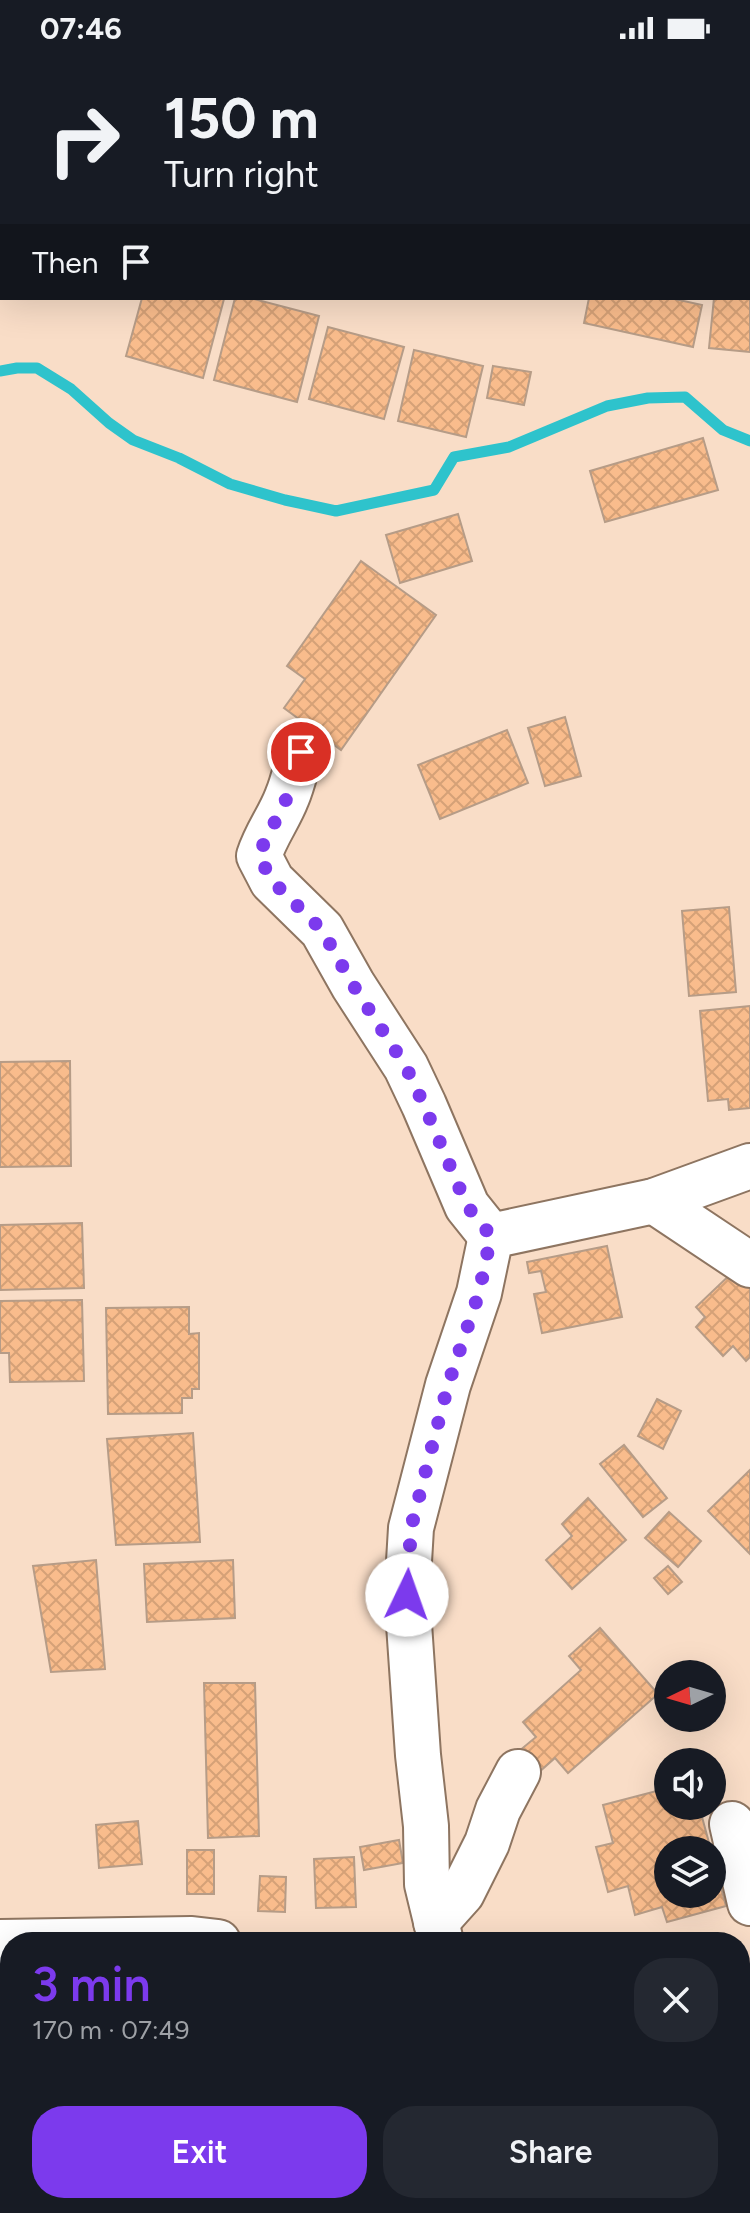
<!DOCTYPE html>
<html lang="en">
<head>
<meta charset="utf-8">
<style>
	body { margin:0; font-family:Figtree,sans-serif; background:#242831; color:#f1f3f6; height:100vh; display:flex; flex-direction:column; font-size:30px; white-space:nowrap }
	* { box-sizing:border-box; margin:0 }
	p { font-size:26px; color:#9ea1a6 }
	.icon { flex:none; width:44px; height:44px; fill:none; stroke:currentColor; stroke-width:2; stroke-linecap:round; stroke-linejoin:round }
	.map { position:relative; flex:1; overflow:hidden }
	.sheet { position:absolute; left:0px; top:1876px; width:750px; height:282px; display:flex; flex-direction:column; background:#171b24; border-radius:32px 32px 0 0; box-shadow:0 8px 32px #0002 }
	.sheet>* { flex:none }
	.banner { position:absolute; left:0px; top:0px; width:750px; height:244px; box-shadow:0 8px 32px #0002; background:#171b24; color:#f1f3f6; overflow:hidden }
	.needle { width:52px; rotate:265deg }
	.buttons { position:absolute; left:654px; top:1604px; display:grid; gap:16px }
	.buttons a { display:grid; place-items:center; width:72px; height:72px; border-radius:50%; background:#171b24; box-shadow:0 8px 32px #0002; font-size:40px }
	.pin { position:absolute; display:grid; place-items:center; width:68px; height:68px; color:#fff; margin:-34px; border:4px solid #fff; border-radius:50%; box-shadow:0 2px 8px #0007 }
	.me { position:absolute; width:88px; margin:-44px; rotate:3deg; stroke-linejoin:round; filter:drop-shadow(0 0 6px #0008) }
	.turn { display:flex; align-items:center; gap:28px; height:168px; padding:0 32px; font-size:36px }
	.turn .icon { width:104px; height:104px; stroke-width:2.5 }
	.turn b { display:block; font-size:56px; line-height:68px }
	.then { display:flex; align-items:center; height:76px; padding:0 32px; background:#0003; gap:16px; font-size:30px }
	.round { display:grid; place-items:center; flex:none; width:84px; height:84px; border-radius:32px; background:#242831 }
	.summary { display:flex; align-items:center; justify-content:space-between; height:136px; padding:0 32px }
	h1 { font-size:48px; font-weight:600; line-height:60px; color:#7c3aed }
	.action { display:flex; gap:16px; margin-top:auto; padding:16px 32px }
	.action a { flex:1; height:92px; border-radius:32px; background:#7c3aed; color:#fff; font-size:32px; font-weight:600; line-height:92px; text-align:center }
	.action a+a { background:#242831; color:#f1f3f6 }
	.status { display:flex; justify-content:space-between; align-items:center; height:56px; padding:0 40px; background:#171b24; direction:ltr }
	.status svg { height:22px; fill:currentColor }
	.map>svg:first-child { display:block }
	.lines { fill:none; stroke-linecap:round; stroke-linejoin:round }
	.stream { stroke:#2ec3cc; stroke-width:11 }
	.building { fill:url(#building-cross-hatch); stroke:#b69c87; stroke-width:2 }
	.minor-casing { stroke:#8e7561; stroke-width:48 }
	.minor { stroke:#fff; stroke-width:44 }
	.route { stroke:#7c3aed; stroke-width:14; stroke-dasharray:0 25.2 }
</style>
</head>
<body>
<div class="status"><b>07:46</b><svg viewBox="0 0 49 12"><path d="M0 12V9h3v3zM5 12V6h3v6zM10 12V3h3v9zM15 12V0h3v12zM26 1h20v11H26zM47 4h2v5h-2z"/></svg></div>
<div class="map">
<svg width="750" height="2157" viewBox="0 0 750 2157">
	<defs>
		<pattern id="building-cross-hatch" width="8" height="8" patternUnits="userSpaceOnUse" patternTransform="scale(2)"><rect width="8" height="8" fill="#f9bc8c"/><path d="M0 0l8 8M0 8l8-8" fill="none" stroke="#d5a177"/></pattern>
	</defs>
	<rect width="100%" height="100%" fill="#f9ddc7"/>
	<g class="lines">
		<!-- stream -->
		<path class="stream" d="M 0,315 L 17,312 L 37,312 L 71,333 L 109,367 L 133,384 L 179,402 L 230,428 L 285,444 L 336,455 L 434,434 L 454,401 L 509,391 L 607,350 L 648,342 L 685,341 L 723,374 L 750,385"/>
	</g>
	<!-- building -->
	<g class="building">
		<rect x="656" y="0" width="71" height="2"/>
		<rect x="748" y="35" width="2" height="102"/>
		<path d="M 748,229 L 750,229 L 750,296 L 709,292 L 714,242 L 748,242 Z"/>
		<path d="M 142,242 L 224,243 L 203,322 L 126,300 Z"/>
		<path d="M 235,242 L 250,242 L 319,260 L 297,346 L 214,324 Z"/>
		<path d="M 589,242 L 670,242 L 702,249 L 693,291 L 584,267 Z"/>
		<path d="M 328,271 L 404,291 L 384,363 L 309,343 Z"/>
		<path d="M 414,294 L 483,310 L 466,381 L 398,365 Z"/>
		<path d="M 493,310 L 531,316 L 524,349 L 487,342 Z"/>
		<path d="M 703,382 L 718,434 L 605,466 L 590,415 Z"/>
		<path d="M 458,458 L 472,505 L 400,527 L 386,479 Z"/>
		<path d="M 361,505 L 436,559 L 341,694 L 284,652 L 305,623 L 287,610 Z"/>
		<path d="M 565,661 L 581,720 L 545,730 L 528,672 Z"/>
		<path d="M 507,674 L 528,727 L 440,763 L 418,709 Z"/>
		<path d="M 729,851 L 736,936 L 689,940 L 682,855 Z"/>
		<path d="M 750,950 L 750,1052 L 729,1054 L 728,1043 L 708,1045 L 700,955 Z"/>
		<path d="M 70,1005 L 71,1110 L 0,1111 L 0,1006 Z"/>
		<path d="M 82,1167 L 84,1232 L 0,1234 L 0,1169 Z"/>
		<path d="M 607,1190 L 622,1261 L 542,1277 L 534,1238 L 546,1236 L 541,1215 L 529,1217 L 527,1206 Z"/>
		<path d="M 737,1212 L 750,1225 L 750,1301 L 746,1305 L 733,1290 L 723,1300 L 696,1271 L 705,1261 L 696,1251 Z"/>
		<path d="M 82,1244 L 84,1325 L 10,1326 L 9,1297 L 0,1297 L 0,1245 Z"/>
		<path d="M 189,1251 L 189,1278 L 199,1277 L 199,1333 L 192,1333 L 192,1342 L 182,1342 L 182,1357 L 108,1358 L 106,1252 Z"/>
		<path d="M 657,1343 L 681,1355 L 663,1393 L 638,1380 Z"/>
		<path d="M 193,1377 L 200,1486 L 116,1489 L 107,1383 Z"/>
		<path d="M 624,1389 L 667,1442 L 643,1461 L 600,1408 Z"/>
		<path d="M 750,1414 L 750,1498 L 708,1455 Z"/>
		<path d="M 588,1442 L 626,1484 L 572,1533 L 546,1504 L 572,1480 L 562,1468 Z"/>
		<path d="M 669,1456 L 701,1485 L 678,1511 L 645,1482 Z"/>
		<path d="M 96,1504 L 105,1613 L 51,1616 L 33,1510 Z"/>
		<path d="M 233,1504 L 235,1562 L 147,1566 L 144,1508 Z"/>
		<path d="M 668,1510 L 682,1526 L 668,1538 L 654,1522 Z"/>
		<path d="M 600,1572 L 658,1638 L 568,1717 L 555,1702 L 538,1717 L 519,1695 L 536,1681 L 523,1666 L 581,1614 L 569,1600 Z"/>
		<path d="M 204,1627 L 255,1627 L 259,1780 L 208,1782 Z"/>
		<path d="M 668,1732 L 668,1750 L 699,1750 L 711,1794 L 668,1794 L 668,1838 L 712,1838 L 712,1798 L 726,1850 L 667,1866 L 662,1851 L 635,1859 L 628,1830 L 608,1836 L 596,1791 L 613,1787 L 603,1749 Z"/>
		<path d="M 138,1765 L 142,1808 L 99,1812 L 96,1769 Z"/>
		<path d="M 399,1784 L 403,1807 L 364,1814 L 360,1791 Z"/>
		<rect x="187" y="1794" width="27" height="44"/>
		<path d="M 354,1801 L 356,1851 L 316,1852 L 314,1803 Z"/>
		<path d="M 260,1820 L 286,1821 L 285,1856 L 258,1855 Z"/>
		<path d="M 10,2019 L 10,2077 L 0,2078 L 0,2020 Z"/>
		<path d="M 750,2020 L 750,2142 L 740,2145 L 740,2022 Z"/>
		<path d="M 653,2148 L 726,2148 L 689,2157 L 655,2157 Z"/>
	</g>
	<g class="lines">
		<defs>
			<g id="minor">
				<path d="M 366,0 L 369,2"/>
				<path d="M 748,152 L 750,152"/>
				<path d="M 301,696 C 296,711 293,727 287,741 C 279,762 266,778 259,800 L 272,825 L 322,874 L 353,929 L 406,1011 L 424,1049 L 467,1150 L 491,1180"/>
				<path d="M 654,1145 L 750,1209"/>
				<path d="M 732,1768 L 750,1847"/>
				<path d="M 436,1866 L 462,1837 L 487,1787 L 498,1754 L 518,1716"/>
				<path d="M 0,1886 L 192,1883 L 218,1886"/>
				<path d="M 441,1886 L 427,1828 L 426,1770 L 418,1699 L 407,1539 L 411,1472 L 448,1329 L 479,1237 L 491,1180 L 654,1145 L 750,1110"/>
				<path d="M 486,2148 L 487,2157"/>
			</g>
		</defs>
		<!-- minor casing -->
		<use href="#minor" class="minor-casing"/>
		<!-- minor -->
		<use href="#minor" class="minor"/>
	</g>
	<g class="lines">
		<!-- route -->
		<path class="route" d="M 301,696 C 296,711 293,726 287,741 C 279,762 266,778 259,800 L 272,825 L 322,874 L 353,929 L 406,1011 L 424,1049 L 467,1150 L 491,1180 L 479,1237 L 448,1329 L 411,1472 L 407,1539"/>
	</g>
</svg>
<div class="buttons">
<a><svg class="needle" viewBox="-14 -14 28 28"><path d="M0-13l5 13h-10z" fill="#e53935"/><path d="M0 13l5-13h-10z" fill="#9ea1a6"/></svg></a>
<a><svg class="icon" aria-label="sound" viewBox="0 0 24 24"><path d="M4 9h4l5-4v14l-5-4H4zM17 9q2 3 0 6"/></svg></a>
<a><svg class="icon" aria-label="layers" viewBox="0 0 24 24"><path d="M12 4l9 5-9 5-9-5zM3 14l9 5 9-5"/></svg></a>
</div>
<div class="pin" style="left:301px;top:696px;background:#d93025"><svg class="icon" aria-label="arrive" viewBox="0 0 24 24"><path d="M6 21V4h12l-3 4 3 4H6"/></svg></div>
<svg class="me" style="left:407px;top:1539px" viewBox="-20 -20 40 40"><circle r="19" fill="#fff"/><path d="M0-13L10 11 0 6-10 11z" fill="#7c3aed"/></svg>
<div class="banner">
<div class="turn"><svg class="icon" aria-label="right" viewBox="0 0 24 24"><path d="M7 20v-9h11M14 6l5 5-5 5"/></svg><div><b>150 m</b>Turn right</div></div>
<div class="then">Then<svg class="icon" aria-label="arrive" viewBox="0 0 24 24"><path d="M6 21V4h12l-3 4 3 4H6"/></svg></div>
</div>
<section class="sheet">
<div class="summary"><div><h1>3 min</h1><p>170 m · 07:49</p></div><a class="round"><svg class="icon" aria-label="close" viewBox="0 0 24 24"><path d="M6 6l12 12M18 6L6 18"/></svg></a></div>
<div class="action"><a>Exit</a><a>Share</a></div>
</section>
</div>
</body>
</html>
